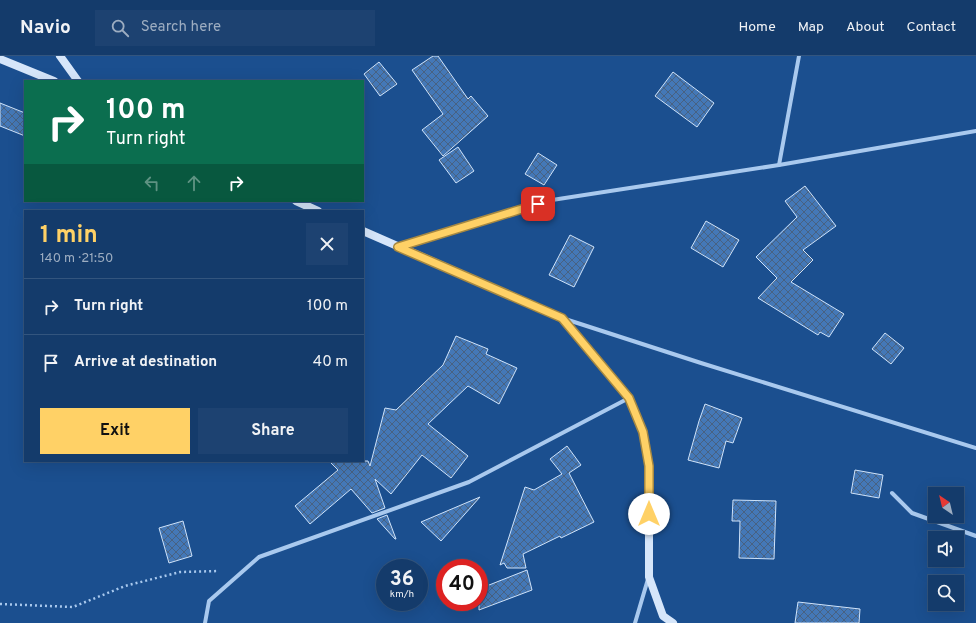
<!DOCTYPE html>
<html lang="en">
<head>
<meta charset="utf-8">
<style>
	body { margin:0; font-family:Overpass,sans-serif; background:#1d4271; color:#f1f3f6; height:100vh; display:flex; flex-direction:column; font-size:15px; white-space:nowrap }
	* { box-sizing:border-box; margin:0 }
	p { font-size:13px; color:#9dadc1 }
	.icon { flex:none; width:22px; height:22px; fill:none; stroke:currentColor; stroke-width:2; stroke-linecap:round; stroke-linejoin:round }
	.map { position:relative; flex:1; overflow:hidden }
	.side { position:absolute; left:24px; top:154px; width:340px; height:252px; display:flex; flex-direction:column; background:#143b6b; border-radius:0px; box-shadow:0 4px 16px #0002,0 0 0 1px #33557e }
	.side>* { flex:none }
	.guide { position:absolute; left:24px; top:24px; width:340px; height:122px; border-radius:0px; box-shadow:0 4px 16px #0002,0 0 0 1px #33557e; background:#0b6e4f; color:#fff; overflow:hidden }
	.needle { width:26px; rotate:325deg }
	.fabs { position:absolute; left:928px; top:431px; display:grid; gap:8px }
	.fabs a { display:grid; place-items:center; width:36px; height:36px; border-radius:0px; background:#143b6b; box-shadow:0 4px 16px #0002,0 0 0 1px #33557e; font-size:20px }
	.speed { position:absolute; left:376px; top:503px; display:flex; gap:8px; font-size:20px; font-weight:700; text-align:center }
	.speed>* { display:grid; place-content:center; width:52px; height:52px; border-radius:50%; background:#143b6b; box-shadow:0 4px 16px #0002,0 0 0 1px #33557e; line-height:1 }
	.speed small { font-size:10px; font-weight:400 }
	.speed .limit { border:6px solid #d22; background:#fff; color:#111 }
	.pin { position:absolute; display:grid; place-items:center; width:34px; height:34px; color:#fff; margin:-17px; border-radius:8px; box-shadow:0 2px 6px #0006 }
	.me { position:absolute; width:44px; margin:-22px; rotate:0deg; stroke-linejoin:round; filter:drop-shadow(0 0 3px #0008) }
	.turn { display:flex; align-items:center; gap:14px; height:84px; padding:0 16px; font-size:18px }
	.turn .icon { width:52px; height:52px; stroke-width:2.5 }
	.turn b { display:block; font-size:28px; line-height:34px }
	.lanes { display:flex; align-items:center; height:38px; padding:0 16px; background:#0003; justify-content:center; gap:20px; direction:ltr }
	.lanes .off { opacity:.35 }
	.round { display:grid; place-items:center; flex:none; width:42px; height:42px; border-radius:0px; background:#1d4271 }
	.summary { display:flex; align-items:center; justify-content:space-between; height:68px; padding:0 16px }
	h1 { font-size:24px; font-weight:700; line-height:30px; color:#ffd166 }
	.button { display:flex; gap:8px; margin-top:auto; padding:8px 16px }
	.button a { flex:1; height:46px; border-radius:0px; background:#ffd166; color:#111; font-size:16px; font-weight:700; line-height:46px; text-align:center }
	.button a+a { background:#1d4271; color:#f1f3f6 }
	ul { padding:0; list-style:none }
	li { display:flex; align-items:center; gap:12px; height:56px; padding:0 16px; border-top:1px solid #33557e }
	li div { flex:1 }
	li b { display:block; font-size:15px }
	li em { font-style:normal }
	header { display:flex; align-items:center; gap:24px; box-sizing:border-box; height:56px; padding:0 20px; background:#143b6b; border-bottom:1px solid #33557e }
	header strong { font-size:19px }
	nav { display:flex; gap:22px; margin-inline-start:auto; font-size:14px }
	.search { width:280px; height:36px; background:#1d4271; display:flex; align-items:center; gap:10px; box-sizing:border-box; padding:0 14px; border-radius:0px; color:#9dadc1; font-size:15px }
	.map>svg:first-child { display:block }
	.building { fill:url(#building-cross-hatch); stroke:#cfe3fa }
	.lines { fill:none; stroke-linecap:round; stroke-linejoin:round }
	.path { stroke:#a9c9ee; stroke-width:2.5; stroke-dasharray:2 3; stroke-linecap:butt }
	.street { stroke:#a9c9ee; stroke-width:4 }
	.secondary { stroke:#d6e6fa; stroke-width:8 }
	.route-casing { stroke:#a68842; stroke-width:10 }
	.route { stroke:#ffd166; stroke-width:7 }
</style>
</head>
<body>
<header>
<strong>Navio</strong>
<div class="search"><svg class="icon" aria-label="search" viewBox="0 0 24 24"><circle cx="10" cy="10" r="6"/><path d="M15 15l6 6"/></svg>Search here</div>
<nav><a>Home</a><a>Map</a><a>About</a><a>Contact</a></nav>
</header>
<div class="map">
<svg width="976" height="567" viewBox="0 0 976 567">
	<defs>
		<pattern id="building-cross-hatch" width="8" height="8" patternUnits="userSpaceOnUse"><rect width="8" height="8" fill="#4478b7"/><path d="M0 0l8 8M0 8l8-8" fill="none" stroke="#486282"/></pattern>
	</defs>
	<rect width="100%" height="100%" fill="#1b4f8f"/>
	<!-- building -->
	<g class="building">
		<path d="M 433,0 L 438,0 L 468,43 L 471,40 L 488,60 L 443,100 L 422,74 L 443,58 L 412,14 Z"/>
		<path d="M 379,6 L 397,28 L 380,40 L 364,18 Z"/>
		<path d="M 673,16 L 714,47 L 697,71 L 655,40 Z"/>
		<path d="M 0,47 L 25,57 L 25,80 L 0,70 Z"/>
		<path d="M 458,91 L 474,115 L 456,127 L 439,104 Z"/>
		<path d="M 538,97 L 557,109 L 544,129 L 525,118 Z"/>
		<path d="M 805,130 L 836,170 L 803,194 L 813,204 L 791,226 L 844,258 L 829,281 L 820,276 L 818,279 L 758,242 L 777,222 L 756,201 L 797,161 L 785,145 Z"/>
		<path d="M 706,165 L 739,184 L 723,211 L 691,192 Z"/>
		<path d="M 570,179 L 594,191 L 574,231 L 549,219 Z"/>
		<path d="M 885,277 L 904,292 L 891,308 L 872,293 Z"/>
		<path d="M 456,280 L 488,293 L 486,298 L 517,312 L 499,348 L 468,330 L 428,368 L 468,400 L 451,422 L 422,399 L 391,438 L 375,423 L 385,452 L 372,457 L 351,433 L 310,468 L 295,450 L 338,414 L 329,405 L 368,405 L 370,410 L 385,352 L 396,354 L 443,309 Z"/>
		<path d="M 705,348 L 742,362 L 733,387 L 726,385 L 719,412 L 688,404 L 699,365 Z"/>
		<path d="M 567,390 L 581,409 L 569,417 L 594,466 L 561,482 L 560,480 L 523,498 L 526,512 L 507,512 L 504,507 L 500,509 L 525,431 L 534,434 L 562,418 L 550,403 Z"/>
		<path d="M 855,414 L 883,419 L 879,442 L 851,437 Z"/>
		<path d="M 480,441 L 441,485 L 421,466 Z"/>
		<path d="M 733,444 L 776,445 L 774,503 L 739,502 L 740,465 L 732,465 Z"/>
		<path d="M 387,459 L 396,483 L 395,483 L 377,463 Z"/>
		<path d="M 183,465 L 192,500 L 169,507 L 159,472 Z"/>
		<path d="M 527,514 L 532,534 L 479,554 L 479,533 Z"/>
		<path d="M 798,546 L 860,553 L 859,567 L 795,567 Z"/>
	</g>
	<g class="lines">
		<!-- path -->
		<path class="path" d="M 0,548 L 73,551 L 125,530 L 180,516 L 219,515"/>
		<!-- street -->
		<g class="street">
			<path d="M 779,109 L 799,0"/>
			<path d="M 401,190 L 552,144 L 779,109 L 976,75"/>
			<path d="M 565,263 L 701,307 L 976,392"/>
			<path d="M 892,437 L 912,457 L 976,480"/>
			<path d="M 205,567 L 209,545 L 259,501 L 469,426 L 629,342"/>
			<path d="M 635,567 L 648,523"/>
		</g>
		<!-- secondary -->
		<g class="secondary">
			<path d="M 60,0 L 78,25"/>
			<path d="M 0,3 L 54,25"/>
			<path d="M 296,145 L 318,155"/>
			<path d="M 363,175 L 562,262 L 629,342 L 643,376 L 649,410 L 649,521 L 663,560 L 673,567"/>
		</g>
	</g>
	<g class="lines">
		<defs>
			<path id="route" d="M 538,148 L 398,191 L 562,262 L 629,342 L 643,376 L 649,410 L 649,458"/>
		</defs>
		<!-- route casing -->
		<use href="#route" class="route-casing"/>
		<!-- route -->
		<use href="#route" class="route"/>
	</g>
</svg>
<div class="fabs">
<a><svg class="needle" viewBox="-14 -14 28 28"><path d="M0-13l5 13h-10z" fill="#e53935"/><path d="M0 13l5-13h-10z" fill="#9dadc1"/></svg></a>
<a><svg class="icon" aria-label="sound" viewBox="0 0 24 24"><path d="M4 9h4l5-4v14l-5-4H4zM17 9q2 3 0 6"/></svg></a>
<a><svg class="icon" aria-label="search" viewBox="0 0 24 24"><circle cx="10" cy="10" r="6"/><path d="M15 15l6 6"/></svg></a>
</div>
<div class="speed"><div>36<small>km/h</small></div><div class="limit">40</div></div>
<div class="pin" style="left:538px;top:148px;background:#d93025"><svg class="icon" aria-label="arrive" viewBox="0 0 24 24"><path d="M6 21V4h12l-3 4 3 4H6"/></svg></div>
<svg class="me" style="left:649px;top:458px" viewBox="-20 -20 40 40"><circle r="19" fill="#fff"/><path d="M0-13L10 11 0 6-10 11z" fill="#ffd166"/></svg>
<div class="guide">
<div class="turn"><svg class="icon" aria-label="right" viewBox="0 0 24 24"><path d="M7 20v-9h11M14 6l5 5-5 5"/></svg><div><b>100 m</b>Turn right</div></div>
<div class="lanes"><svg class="icon off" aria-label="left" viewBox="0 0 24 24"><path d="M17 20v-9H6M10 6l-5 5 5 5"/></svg><svg class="icon off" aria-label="ahead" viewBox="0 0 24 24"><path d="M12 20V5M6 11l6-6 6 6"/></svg><svg class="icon" aria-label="right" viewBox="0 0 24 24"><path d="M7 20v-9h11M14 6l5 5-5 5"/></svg></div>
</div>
<section class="side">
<div class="summary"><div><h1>1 min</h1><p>140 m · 21:50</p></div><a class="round"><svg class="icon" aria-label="close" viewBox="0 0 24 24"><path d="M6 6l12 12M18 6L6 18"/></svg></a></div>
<ul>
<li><svg class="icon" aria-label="right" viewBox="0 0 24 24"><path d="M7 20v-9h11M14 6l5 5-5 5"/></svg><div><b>Turn right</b></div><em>100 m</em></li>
<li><svg class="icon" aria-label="arrive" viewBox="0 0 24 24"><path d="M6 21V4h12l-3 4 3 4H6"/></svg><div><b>Arrive at destination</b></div><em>40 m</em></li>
</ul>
<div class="button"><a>Exit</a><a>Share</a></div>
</section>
</div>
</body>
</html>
